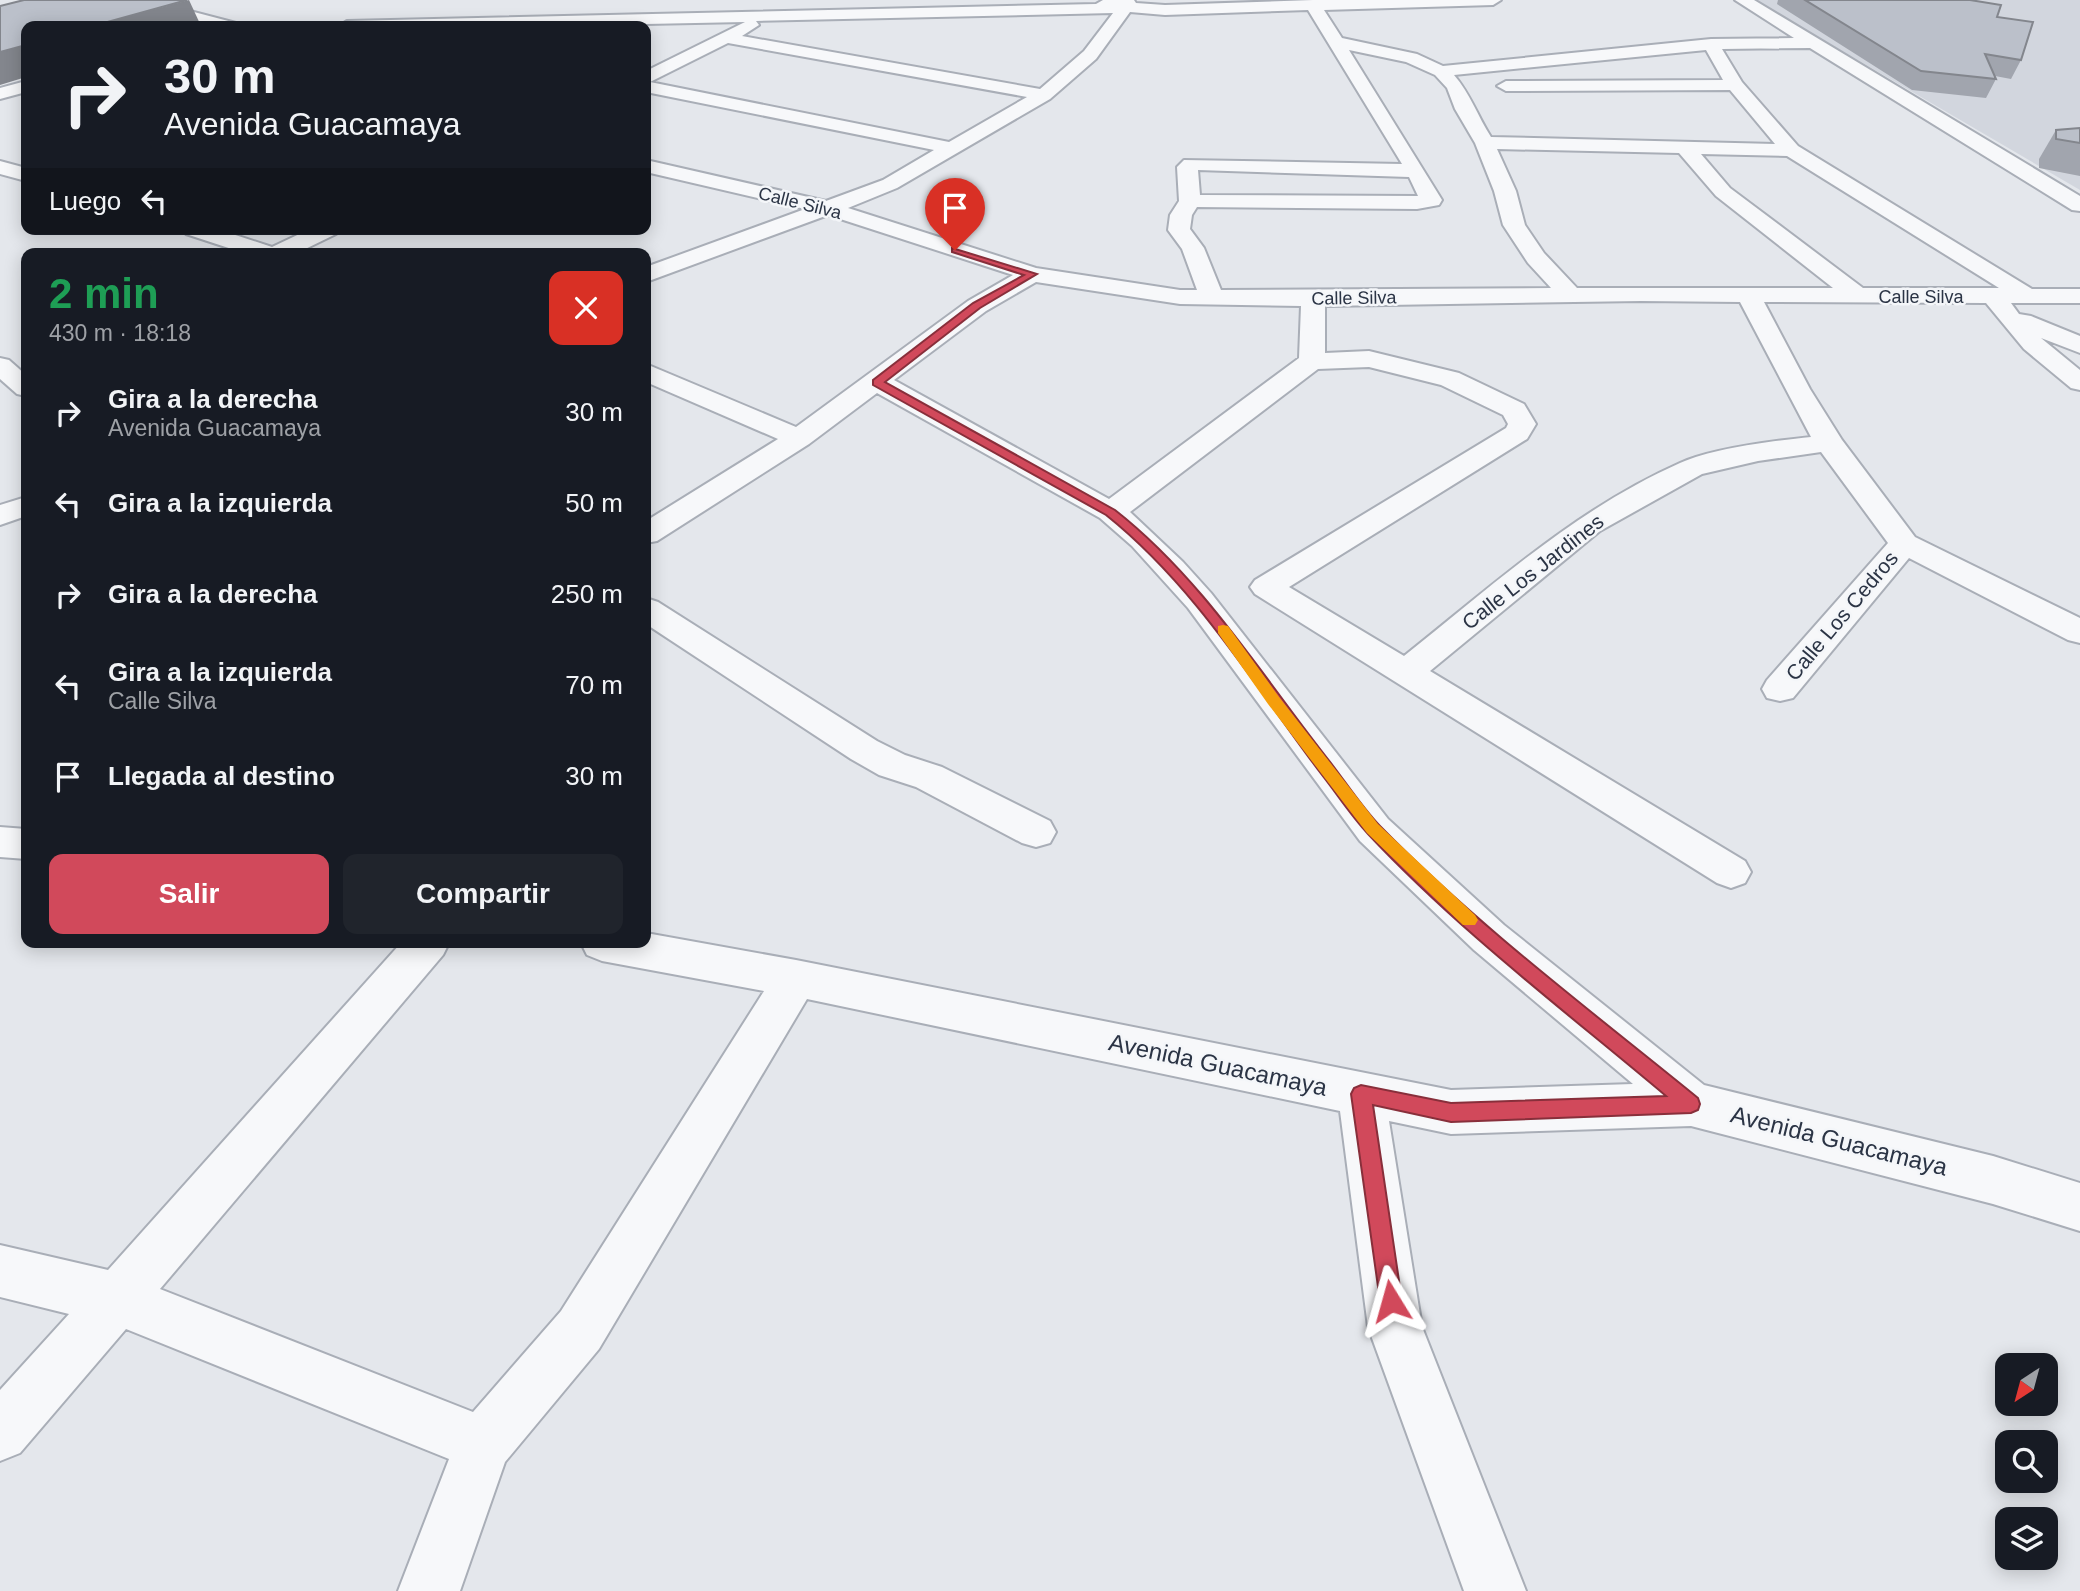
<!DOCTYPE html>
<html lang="es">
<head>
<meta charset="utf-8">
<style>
	body { margin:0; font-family:Arial,sans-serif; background:#20242c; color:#f1f3f6; height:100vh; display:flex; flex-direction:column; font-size:26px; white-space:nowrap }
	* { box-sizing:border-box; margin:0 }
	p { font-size:23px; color:#9ea1a6 }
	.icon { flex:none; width:38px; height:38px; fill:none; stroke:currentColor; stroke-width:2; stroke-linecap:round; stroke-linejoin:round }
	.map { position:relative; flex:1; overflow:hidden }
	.sheet { position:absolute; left:21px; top:248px; width:630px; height:700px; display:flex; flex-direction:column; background:#171b24; border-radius:14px; box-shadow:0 4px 18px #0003 }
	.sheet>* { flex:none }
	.guide { position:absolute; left:21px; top:21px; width:630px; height:214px; border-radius:14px; box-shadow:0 4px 18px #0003; background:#171b24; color:#f1f3f6; overflow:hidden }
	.needle { width:46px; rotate:216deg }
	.fabs { position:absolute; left:1995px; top:1353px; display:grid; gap:14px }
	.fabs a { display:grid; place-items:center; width:63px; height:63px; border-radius:14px; background:#171b24; box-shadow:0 4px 18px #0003; font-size:35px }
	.pin { position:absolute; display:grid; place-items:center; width:60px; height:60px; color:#fff; margin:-72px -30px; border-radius:50% 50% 50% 0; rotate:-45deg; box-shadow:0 0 7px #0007 }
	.pin .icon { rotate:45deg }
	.me { position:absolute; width:77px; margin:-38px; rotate:352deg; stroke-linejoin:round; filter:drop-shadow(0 0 5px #0008) }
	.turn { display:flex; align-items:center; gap:24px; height:147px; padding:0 28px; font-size:32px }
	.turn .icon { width:91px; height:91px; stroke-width:2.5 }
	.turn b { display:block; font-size:49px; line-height:60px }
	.then { display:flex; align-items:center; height:66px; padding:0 28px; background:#0003; gap:14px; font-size:26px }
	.round { display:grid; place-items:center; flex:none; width:74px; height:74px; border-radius:14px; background:#20242c }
	.summary { display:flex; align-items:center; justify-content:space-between; height:119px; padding:0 28px }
	h1 { font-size:42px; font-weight:800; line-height:52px; color:#1e9e55 }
	.button { display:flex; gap:14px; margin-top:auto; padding:14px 28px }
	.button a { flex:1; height:80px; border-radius:14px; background:#d1495b; color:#fff; font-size:28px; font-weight:800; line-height:80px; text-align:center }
	.button a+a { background:#20242c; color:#f1f3f6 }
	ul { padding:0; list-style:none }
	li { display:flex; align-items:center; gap:21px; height:91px; padding:0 28px }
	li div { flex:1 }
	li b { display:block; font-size:26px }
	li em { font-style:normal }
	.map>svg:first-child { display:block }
	.built { fill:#d2d6de }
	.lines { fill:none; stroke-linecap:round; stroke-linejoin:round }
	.minor-casing { stroke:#a9aeb7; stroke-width:4 }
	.minor { fill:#f7f8fa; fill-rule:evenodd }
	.wall { fill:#a1a5ae }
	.shaded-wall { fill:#83868d }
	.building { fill:#bbc0ca; stroke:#83868d; stroke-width:2 }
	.route { fill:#d1495b; stroke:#882f3b; stroke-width:2 }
	.slow { fill:#f59e0b }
	.labels { text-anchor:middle; stroke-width:5; stroke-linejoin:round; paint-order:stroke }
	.far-street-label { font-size:18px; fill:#2b3445; stroke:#f4f6f9 }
	.street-label { font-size:21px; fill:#2b3445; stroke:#f4f6f9 }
	.near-street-label { font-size:24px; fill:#2b3445; stroke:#f4f6f9 }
</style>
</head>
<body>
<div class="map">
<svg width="2080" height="1591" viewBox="0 0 2080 1591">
	<rect width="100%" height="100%" fill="#e4e7ec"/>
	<!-- built -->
	<path class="built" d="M 1755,0 L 2080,0 L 2080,190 Z"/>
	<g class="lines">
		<defs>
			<g id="minor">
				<path d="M 122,0 L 148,0 L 236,23 L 238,26 L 212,26 L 125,3 Z"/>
				<path d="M 1103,0 L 1134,0 L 1136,3 L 1165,5 L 1313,0 L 1501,0 L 1493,5 L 1324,10 L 1342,38 L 1417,54 L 1443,66 L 1711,39 L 1794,38 L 1735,0 L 1754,0 L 2080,196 L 2080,211 L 2072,210 L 1810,48 L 1722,49 L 1742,82 L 1798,146 L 2032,289 L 2080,289 L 2080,303 L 2011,303 L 2019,314 L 2031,316 L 2080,336 L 2080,353 L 2041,338 L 2080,370 L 2080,390 L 2071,388 L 2024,349 L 1986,303 L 1764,302 L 1810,389 L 1842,440 L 1915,537 L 2080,618 L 2080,643 L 2068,640 L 1909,558 L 1793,698 L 1780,701 L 1767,698 L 1762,689 L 1767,680 L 1888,543 L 1821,452 L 1758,461 L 1702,474 L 1600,531 L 1430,671 L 1745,861 L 1751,872 L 1745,883 L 1731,888 L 1717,883 L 1255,594 L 1250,587 L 1255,580 L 1506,428 L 1508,424 L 1503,415 L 1441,385 L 1369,367 L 1318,369 L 1130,512 L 1183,562 L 1211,593 L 1388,819 L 1504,925 L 1704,1085 L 1993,1156 L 2080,1183 L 2080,1231 L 1993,1204 L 1691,1126 L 1451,1134 L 1389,1121 L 1422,1327 L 1526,1591 L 1464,1591 L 1368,1327 L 1340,1111 L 807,999 L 599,1349 L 505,1462 L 460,1591 L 398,1591 L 449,1459 L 126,1329 L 20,1453 L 0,1461 L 0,1390 L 69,1314 L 0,1297 L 0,1245 L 108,1270 L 401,943 L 449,943 L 443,955 L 160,1289 L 473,1412 L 561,1311 L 764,991 L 602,961 L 587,955 L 581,943 L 646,943 L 646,933 L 796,960 L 1451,1090 L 1633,1084 L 1474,950 L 1360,841 L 1188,608 L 1132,546 L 1100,518 L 877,393 L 809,444 L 657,541 L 646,543 L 646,521 L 778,439 L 646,382 L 646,364 L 796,427 L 968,301 L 1013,275 L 828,215 L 646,282 L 646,267 L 805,209 L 646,172 L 646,160 L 826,201 L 883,180 L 934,150 L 646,92 L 646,71 L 745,22 L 546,26 L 339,26 L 347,21 L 1096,4 ZM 1308,10 L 1402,164 L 1184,160 L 1177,167 L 1179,201 L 1170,215 L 1168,230 L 1182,249 L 1197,290 L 1180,290 L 1036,268 L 848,208 L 897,188 L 1050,99 L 1096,59 L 1130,12 L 1165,15 ZM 1113,13 L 1084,51 L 1040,89 L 742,36 L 759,25 L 756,21 ZM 728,43 L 1027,97 L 949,142 L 650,82 ZM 1349,50 L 1406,62 L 1435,75 L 1447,88 L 1455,109 L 1475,143 L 1494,191 L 1503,225 L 1528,263 L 1551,288 L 1221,290 L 1204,248 L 1190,229 L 1192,215 L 1197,207 L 1417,209 L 1439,205 L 1442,200 ZM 1706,50 L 1723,80 L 1506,81 L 1497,86 L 1506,91 L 1730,90 L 1775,144 L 1491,137 C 1478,117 1470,93 1454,75 ZM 1497,149 L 1679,153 L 1716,196 L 1833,288 L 1577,288 L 1544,253 L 1525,225 L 1516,191 ZM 1701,154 L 1787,156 L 1999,288 L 1863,288 L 1730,188 ZM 1198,170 L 1409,177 L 1418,196 L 1200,195 ZM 1036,282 L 1180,304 L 1301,306 L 1299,358 L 1109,499 L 894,380 L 986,311 ZM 1641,301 L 1740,302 L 1811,437 C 1773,441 1714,448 1680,463 C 1576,509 1492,586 1404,656 L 1289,587 L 1527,439 L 1536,424 L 1524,404 L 1459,373 L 1369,351 L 1325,353 L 1325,306 Z"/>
				<path d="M 26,81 L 26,92 L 0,99 L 0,88 Z"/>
				<path d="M 0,161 L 26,168 L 26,181 L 0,174 Z"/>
				<path d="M 183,229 L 217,229 L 272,247 L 310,229 L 339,229 L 336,234 L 295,254 L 247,254 L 186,234 Z"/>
				<path d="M 0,358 L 9,360 L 26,375 L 26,396 L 17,394 L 0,379 Z"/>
				<path d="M 26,497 L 26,516 L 0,525 L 0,505 Z"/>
				<path d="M 646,598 L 658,602 L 877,741 L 905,755 L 942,767 L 1050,821 L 1056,832 L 1050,843 L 1036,847 L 1022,843 L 916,787 L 879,775 L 851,759 L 646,624 Z"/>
				<path d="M 0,827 L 26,829 L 26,859 L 0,857 Z"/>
			</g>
		</defs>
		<!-- minor casing -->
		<use href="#minor" class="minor-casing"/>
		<!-- minor -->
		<use href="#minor" class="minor"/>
	</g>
	<!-- wall -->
	<g class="wall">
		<path d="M 1778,0 L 1970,0 L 1997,17 L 2021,60 L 2011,79 L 1995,76 L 1996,79 L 1986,98 L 1912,90 L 1777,4 Z"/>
		<path d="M 2080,128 L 2080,176 L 2039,168 L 2039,159 L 2056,130 Z"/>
	</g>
	<!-- shaded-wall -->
	<g class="shaded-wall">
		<path d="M 189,0 L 201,26 L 93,26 Z"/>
		<path d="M 26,45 L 26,77 L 0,85 L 0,52 Z"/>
	</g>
	<!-- building -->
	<g class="building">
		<path d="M 24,0 L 187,0 L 93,26 L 26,26 L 26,45 L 0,52 L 0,6 Z"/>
		<path d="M 1805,0 L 1970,0 L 2001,5 L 1997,17 L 2033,22 L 2021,60 L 1985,54 L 1996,79 L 1921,71 Z"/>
		<path d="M 2080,128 L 2080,143 L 2056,139 L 2056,130 Z"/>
	</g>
	<!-- route -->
	<path class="route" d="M 952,248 L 1037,274 L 980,308 L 885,382 L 1115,510 C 1203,579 1262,676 1331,763 C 1347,784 1362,807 1380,826 C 1477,925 1590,1010 1698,1098 L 1700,1104 L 1698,1110 L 1691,1113 L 1451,1122 L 1373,1105 L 1402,1301 L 1399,1309 L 1391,1312 L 1383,1309 L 1380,1301 L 1351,1094 L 1354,1088 L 1361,1085 L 1451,1103 L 1666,1096 C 1565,1011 1458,930 1368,834 C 1351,816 1337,794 1322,775 C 1254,685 1195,586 1106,515 L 873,385 L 873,380 L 973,303 L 1024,275 L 952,252 Z"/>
	<!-- slow -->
	<path class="slow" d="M 1223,625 L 1228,626 L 1279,697 L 1378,824 L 1475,915 L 1478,920 L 1475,925 L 1463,925 L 1367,833 L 1268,704 L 1218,633 L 1218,626 Z"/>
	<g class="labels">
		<!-- far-street labels -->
		<g class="far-street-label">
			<text transform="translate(800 203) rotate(14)" y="6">Calle Silva</text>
			<text x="1921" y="303">Calle Silva</text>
			<text transform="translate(1354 298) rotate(-1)" y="6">Calle Silva</text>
		</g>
		<!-- street labels -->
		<g class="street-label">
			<text transform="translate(1533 572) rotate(-38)" y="7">Calle Los Jardines</text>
			<text transform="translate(1842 616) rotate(-50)" y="7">Calle Los Cedros</text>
		</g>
		<!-- near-street labels -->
		<g class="near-street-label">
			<text transform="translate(1218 1065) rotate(12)" y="8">Avenida Guacamaya</text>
			<text transform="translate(1839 1141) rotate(14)" y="8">Avenida Guacamaya</text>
		</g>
	</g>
</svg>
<div class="fabs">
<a><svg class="needle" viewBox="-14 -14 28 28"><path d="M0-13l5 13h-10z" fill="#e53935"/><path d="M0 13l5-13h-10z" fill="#9ea1a6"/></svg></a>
<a><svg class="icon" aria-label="search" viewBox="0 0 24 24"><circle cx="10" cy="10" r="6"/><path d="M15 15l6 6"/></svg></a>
<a><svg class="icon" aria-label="layers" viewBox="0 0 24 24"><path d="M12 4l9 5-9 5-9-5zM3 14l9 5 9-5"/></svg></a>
</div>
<div class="pin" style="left:955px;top:250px;background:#d93025"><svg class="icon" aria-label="arrive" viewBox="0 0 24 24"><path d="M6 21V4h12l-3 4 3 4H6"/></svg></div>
<svg class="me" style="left:1391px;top:1301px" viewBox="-20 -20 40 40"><path d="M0-17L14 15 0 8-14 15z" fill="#d1495b" stroke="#fff" stroke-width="4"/></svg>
<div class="guide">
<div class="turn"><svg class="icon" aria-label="right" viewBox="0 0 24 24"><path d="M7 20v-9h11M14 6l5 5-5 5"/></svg><div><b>30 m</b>Avenida Guacamaya</div></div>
<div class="then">Luego<svg class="icon" aria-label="left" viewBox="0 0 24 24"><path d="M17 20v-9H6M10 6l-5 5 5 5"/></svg></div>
</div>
<section class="sheet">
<div class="summary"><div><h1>2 min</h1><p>430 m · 18:18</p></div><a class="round" style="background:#d93025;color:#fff"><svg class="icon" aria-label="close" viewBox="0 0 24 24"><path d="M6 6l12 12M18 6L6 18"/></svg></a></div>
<ul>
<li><svg class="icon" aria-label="right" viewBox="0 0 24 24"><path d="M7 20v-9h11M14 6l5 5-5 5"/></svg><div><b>Gira a la derecha</b><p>Avenida Guacamaya</p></div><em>30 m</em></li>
<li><svg class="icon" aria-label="left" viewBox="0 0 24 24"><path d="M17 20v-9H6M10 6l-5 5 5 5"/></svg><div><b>Gira a la izquierda</b></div><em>50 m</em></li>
<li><svg class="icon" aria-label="right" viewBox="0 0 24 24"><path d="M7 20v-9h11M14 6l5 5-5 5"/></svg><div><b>Gira a la derecha</b></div><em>250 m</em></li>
<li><svg class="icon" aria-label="left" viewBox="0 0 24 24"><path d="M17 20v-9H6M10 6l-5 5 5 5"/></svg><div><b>Gira a la izquierda</b><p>Calle Silva</p></div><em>70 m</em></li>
<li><svg class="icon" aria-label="arrive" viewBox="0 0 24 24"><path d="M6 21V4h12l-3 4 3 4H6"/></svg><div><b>Llegada al destino</b></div><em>30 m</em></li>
</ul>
<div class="button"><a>Salir</a><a>Compartir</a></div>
</section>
</div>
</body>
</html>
